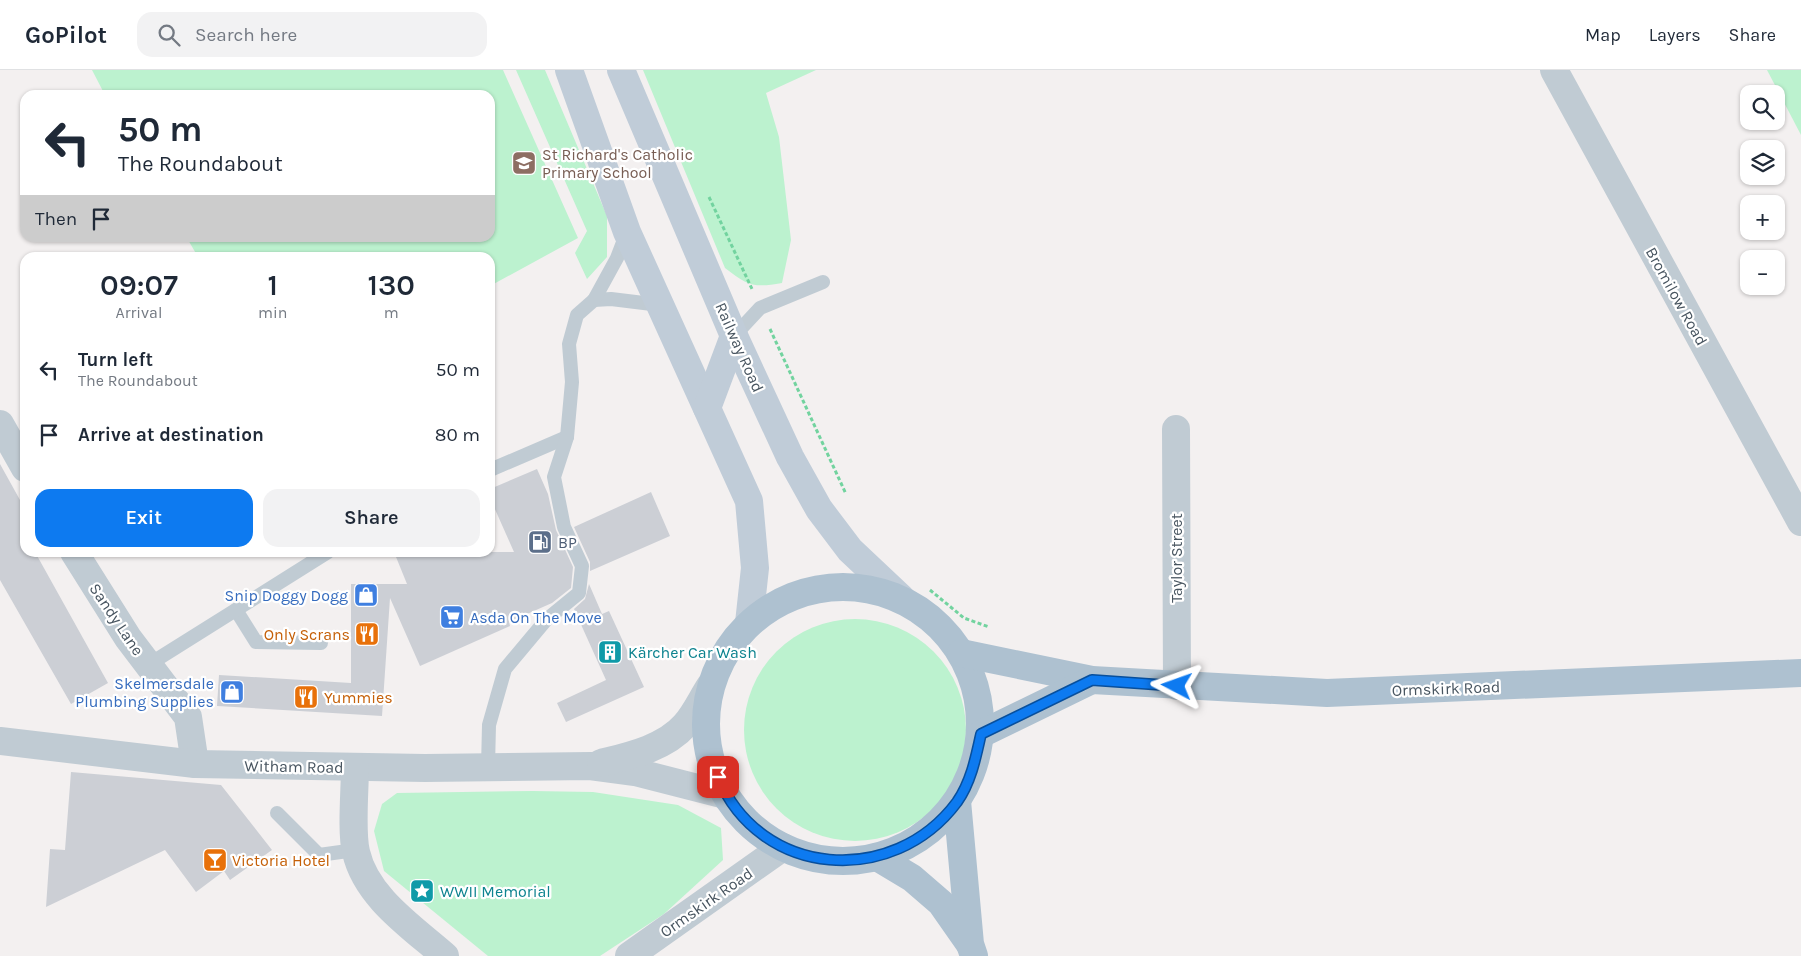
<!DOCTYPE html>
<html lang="en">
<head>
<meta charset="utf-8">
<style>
	body { margin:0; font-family:Karla,sans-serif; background:#f2f2f3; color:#1f2937; height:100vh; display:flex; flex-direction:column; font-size:19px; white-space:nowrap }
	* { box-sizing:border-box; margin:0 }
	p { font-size:16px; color:#747a83 }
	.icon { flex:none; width:28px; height:28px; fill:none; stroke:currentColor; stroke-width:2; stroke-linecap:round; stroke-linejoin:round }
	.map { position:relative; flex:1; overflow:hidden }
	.details { position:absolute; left:20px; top:182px; width:475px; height:305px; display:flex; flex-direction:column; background:#fff; border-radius:15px; box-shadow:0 1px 4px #0004 }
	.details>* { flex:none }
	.banner { position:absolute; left:20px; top:20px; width:475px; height:152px; border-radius:15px; box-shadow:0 1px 4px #0004; background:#fff; color:#1f2937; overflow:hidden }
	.fabs { position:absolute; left:1740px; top:15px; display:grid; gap:10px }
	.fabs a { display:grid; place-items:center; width:45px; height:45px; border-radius:10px; background:#fff; box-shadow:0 1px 4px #0004; font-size:25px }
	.pin { position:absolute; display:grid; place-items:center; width:42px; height:42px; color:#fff; margin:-21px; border-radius:10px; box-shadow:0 2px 8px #0006 }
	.me { position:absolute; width:55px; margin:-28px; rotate:274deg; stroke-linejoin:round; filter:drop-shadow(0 0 4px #0008) }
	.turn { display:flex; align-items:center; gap:18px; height:105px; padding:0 15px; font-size:22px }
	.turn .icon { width:65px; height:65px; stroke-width:2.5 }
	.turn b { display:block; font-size:35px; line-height:42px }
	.then { display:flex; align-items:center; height:48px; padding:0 15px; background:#0003; gap:10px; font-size:19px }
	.eta { display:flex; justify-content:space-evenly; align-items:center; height:85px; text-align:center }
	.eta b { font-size:30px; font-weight:600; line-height:35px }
	.cta { display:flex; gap:10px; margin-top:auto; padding:10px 15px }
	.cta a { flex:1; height:58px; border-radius:15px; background:#0d7af0; color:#fff; font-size:20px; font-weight:600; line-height:58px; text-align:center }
	.cta a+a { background:#f2f2f3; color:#1f2937 }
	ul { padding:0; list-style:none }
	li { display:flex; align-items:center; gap:15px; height:65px; padding:0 15px }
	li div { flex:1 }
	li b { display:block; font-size:19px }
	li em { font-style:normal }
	header { display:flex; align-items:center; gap:30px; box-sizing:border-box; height:70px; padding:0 25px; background:#fff; border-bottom:1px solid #e0e1e3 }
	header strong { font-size:24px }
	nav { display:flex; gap:28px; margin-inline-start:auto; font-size:18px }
	.search { width:350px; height:45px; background:#f2f2f3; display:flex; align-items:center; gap:12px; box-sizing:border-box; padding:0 18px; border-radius:15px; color:#747a83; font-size:19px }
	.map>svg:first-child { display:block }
	.green { fill:#bcf2cf }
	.building { fill:#cccfd5 }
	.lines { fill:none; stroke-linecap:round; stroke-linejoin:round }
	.path { stroke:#72d39f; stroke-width:3; stroke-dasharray:4 2.5; stroke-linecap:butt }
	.lane { stroke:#c0cbd3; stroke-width:14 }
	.street { stroke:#c0cbd3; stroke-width:28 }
	.secondary { stroke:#c0ccd8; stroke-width:28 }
	.primary { stroke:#aec1d0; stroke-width:28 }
	.route-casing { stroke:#084f9c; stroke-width:12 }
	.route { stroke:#0d7af0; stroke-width:9 }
	.labels { text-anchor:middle; stroke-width:4.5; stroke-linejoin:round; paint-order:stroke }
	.education-label { font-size:16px; fill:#785e54; stroke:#fff; text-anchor:start }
	.street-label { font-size:16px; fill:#47545f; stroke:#fff }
	.service-label { font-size:16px; fill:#4e5e75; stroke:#fff; text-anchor:start }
	.shop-label { font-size:16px; fill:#366cbe; stroke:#fff; text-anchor:end }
	.food-label { font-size:16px; fill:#c56008; stroke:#fff; text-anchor:start }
	.culture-label { font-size:16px; fill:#0d838f; stroke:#fff; text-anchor:start }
</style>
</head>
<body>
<header>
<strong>GoPilot</strong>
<div class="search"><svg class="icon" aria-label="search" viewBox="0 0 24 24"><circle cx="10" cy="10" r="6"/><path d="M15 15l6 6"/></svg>Search here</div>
<nav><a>Map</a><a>Layers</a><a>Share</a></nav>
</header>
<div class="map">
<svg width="1801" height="886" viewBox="0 0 1801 886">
	<rect width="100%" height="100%" fill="#f3f0f0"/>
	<!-- green -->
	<g class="green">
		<path d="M 92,0 L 503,0 L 578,168 L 490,216 L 490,188 L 198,187 L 187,168 L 490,168 L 490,25 L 105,25 Z"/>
		<path d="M 516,0 L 545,0 L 607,146 L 607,187 L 587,209 L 575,183 L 587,161 Z"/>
		<path d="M 643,0 L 816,0 L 766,23 L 779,67 L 791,170 L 782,213 C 754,218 748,216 725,198 Z"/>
		<path d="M 1767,0 L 1801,0 L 1801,65 Z"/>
		<circle cx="855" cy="660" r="111"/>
		<path d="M 533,721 L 593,722 L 678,735 L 721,758 L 723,790 L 664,844 L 600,886 L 488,886 L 384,801 L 374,761 L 382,734 L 397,723 Z"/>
	</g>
	<!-- building -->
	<g class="building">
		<path d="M 0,394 L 25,439 L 25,482 L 35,482 L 108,613 L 71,634 L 0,510 Z"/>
		<path d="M 537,399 L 548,424 L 556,460 L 573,497 L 571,518 L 552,533 L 509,552 L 510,556 L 420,596 L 390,528 L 382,646 L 217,636 L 219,605 L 351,613 L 351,514 L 407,514 L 394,482 L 514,482 L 490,428 L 490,419 Z"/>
		<path d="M 651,422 L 670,466 L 590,501 L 590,492 L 574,457 Z"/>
		<path d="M 589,514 L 602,544 L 609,541 L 644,617 L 566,652 L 557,633 L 606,610 L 574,539 L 585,529 Z"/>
		<path d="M 71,702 L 221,715 L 272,780 L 230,810 L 224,801 L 196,822 L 165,780 L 46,837 L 50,779 L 65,780 Z"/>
	</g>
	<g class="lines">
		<!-- path -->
		<g class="path">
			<path d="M 709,127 L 752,219"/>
			<path d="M 770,259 L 846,424"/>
			<path d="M 930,520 L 964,548 L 989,557"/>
		</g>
		<!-- lane -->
		<g class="lane">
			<path d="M 594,230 L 611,229 L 660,235"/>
			<path d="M 734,266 L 760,238 L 823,212"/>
			<path d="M 490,400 L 567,367"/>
			<path d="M 236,540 L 256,572 L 321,573"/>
			<path d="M 148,595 L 328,482"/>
			<path d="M 488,697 L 489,655 L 505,599 L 546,550 L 579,523 L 582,496 L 564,457 L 554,407 L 567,367 L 572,312 L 569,274 L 577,245 L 594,230 L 617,188 L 627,162"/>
			<path d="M 277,743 L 319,785 L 355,780"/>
		</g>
		<!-- street -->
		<g class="street">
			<path d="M 1554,0 L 1801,452"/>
			<path d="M 0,354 L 25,398"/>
			<path d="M 1176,359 L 1177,616"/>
			<path d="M 74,482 L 128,568 L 188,647 L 195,694"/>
			<path d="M 0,671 L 195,694 L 425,698 L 590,696 L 635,702 L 725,725"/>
			<path d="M 601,693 C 629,686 665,678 685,655 C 695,644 702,628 710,616"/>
			<path d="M 355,697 C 355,719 351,762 356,782 C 366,827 412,857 445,886"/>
			<path d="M 629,886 L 783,777"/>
		</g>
		<!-- secondary -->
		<g class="secondary">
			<path d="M 569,0 L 627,162 L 749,431 L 755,498 L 749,553"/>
			<path d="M 621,0 L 734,266 L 790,387 L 819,439 L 850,480 L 901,528"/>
			<path d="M 707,338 L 734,266"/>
		</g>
		<!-- primary -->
		<g class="primary">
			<circle cx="843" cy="654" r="137"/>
			<path d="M 961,583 L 1092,610 L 1327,623 L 1801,603"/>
			<path d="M 981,664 L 1092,610"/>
			<path d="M 957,731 L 970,874 L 974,886"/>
			<path d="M 877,787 L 912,808 L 941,833 L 969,873"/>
		</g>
	</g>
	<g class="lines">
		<defs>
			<path id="route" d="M 718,707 C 760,808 893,818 957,732 C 971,712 976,687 981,664 L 1092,610 L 1177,616"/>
		</defs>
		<!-- route casing -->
		<use href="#route" class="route-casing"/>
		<!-- route -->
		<use href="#route" class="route"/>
	</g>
	<!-- icons -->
	<defs>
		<symbol id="school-square" viewBox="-11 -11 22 22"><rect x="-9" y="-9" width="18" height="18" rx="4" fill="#8d6e63" stroke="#fff"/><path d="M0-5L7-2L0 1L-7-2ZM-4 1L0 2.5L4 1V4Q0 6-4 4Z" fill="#fff"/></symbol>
		<symbol id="fuel-square" viewBox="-11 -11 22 22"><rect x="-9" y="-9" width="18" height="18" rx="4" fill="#5c6f8a" stroke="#fff"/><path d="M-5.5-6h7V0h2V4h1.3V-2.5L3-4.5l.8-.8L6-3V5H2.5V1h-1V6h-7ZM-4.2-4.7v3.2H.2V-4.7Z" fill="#fff"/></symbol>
		<symbol id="shop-square" viewBox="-11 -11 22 22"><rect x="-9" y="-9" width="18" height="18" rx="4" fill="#3f7fe0" stroke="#fff"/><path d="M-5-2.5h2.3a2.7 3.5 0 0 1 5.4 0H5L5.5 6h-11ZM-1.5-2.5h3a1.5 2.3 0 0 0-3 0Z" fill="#fff"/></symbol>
		<symbol id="supermarket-square" viewBox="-11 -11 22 22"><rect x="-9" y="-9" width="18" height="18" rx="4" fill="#3f7fe0" stroke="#fff"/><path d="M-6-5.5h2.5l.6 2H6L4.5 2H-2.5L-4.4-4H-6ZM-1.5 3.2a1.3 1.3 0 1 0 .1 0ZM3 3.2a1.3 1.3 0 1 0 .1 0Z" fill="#fff"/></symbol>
		<symbol id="restaurant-square" viewBox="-11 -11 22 22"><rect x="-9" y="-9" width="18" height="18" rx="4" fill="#e8710a" stroke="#fff"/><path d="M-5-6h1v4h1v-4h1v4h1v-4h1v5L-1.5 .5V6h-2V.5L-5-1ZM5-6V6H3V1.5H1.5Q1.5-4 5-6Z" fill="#fff"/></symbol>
		<symbol id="building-square" viewBox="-11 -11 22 22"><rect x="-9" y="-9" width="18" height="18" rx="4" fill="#0f9aa8" stroke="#fff"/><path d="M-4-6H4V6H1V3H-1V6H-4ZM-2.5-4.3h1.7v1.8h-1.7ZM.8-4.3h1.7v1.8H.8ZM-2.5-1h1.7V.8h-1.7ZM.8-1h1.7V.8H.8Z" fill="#fff"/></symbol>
		<symbol id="bar-square" viewBox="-11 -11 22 22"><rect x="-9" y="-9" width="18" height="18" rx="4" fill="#e8710a" stroke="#fff"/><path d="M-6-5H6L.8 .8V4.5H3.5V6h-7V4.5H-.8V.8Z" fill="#fff"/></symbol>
		<symbol id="sight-square" viewBox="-11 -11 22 22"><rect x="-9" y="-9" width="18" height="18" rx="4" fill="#0f9aa8" stroke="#fff"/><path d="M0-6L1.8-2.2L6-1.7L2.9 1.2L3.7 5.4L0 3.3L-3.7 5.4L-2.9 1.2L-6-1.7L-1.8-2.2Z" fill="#fff"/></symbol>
	</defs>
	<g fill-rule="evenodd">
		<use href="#school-square" x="510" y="79" width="28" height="28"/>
		<use href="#fuel-square" x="526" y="458" width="28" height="28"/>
		<use href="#shop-square" x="352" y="511" width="28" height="28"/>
		<use href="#supermarket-square" x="438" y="533" width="28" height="28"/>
		<use href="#restaurant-square" x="353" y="550" width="28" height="28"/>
		<use href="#building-square" x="596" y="568" width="28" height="28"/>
		<use href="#shop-square" x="218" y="608" width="28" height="28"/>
		<use href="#restaurant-square" x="292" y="613" width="28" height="28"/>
		<use href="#bar-square" x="201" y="776" width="28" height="28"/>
		<use href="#sight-square" x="408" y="807" width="28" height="28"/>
	</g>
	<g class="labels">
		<!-- education labels -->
		<g class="education-label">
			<text x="542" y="90">St Richard's Catholic<tspan x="542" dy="18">Primary School</tspan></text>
		</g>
		<!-- street labels -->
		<g class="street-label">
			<text transform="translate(1677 226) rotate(61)" y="6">Bromilow Road</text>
			<text transform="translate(740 277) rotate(66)" y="6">Railway Road</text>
			<text transform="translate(1176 488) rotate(-90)" y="6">Taylor Street</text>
			<text transform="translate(117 549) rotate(56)" y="6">Sandy Lane</text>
			<text transform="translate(1446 618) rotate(-2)" y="6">Ormskirk Road</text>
			<text transform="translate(294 696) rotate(1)" y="6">Witham Road</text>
			<text transform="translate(706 832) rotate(-35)" y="6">Ormskirk Road</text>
		</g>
		<!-- service labels -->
		<g class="service-label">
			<text x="558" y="478">BP</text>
		</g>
		<!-- shop labels -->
		<g class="shop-label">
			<text x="348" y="531">Snip Doggy Dogg</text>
			<text x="470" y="553" text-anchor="start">Asda On The Move</text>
			<text x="214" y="619">Skelmersdale<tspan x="214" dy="18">Plumbing Supplies</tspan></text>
		</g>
		<!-- food labels -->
		<g class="food-label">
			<text x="350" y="570" text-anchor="end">Only Scrans</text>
			<text x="324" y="633">Yummies</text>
			<text x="232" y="796">Victoria Hotel</text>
		</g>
		<!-- culture labels -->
		<g class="culture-label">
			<text x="628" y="588">Kärcher Car Wash</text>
			<text x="440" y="827">WWII Memorial</text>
		</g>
	</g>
</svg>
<div class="fabs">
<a><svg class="icon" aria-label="search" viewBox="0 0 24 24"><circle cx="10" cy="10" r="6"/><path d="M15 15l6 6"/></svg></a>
<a><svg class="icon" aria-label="layers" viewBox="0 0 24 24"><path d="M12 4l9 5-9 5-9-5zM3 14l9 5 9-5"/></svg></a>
<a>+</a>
<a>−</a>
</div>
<div class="pin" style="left:718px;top:707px;background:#d93025"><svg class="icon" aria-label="arrive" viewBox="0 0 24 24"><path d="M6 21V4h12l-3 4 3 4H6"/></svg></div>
<svg class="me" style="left:1177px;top:616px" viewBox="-20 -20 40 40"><path d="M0-17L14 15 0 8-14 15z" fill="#0d7af0" stroke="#fff" stroke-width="4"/></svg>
<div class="banner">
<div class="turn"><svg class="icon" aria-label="left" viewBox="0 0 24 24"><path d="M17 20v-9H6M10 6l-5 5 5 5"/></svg><div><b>50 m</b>The Roundabout</div></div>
<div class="then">Then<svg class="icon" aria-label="arrive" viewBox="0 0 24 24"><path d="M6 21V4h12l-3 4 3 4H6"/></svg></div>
</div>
<section class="details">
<div class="eta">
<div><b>09:07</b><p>Arrival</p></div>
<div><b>1</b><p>min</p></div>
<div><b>130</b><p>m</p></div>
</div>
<ul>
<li><svg class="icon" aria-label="left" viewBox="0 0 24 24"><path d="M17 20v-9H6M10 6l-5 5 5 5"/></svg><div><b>Turn left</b><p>The Roundabout</p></div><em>50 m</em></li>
<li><svg class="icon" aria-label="arrive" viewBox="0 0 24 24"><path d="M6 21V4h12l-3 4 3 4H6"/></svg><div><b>Arrive at destination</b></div><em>80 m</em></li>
</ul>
<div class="cta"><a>Exit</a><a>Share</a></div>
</section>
</div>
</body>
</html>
